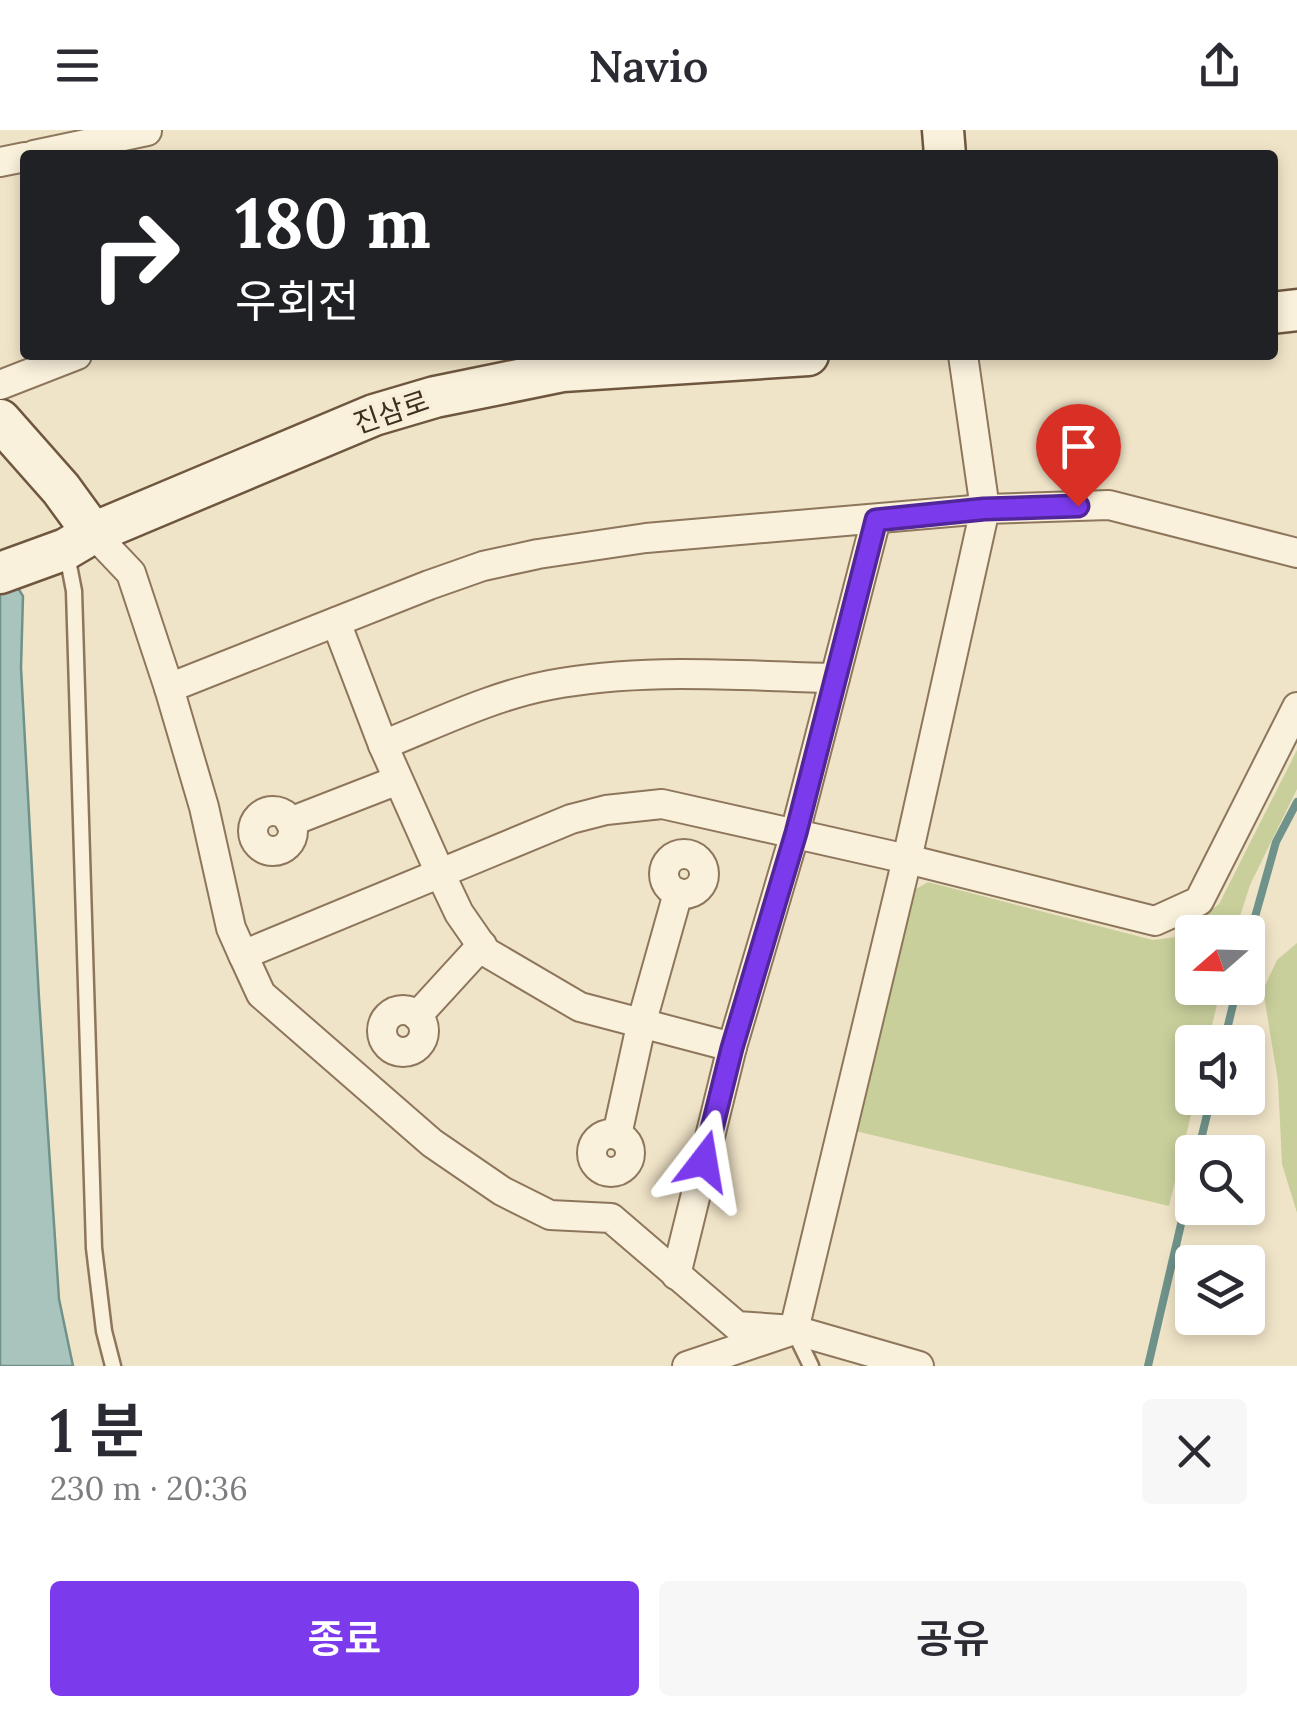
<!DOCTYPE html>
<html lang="ko">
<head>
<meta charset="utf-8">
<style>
	body { margin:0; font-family:Lora,"Noto Sans KR",serif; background:#f7f7f7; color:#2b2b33; height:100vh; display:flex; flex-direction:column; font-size:38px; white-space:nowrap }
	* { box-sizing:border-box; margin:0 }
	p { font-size:32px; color:#7c7c81 }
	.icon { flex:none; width:55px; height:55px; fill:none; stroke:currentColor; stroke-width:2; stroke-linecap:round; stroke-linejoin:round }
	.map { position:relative; height:1236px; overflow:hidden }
	.drawer { display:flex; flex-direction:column; background:#fff; flex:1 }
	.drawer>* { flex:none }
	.hud { position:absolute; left:20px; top:20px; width:1258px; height:210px; border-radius:10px; box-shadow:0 5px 15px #0003; background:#202124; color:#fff; overflow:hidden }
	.needle { width:65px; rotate:250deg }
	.fabs { position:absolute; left:1175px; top:785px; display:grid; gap:20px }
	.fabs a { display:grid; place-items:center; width:90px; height:90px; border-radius:10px; background:#fff; box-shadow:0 5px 15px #0003; font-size:50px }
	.pin { position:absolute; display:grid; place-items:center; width:85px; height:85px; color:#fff; margin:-102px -42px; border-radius:50% 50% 50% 0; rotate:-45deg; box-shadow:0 0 10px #0007 }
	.pin .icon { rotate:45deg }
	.me { position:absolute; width:110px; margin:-55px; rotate:14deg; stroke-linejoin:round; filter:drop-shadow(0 0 8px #0008) }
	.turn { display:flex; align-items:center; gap:35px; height:210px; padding:0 50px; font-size:45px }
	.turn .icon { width:130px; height:130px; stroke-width:2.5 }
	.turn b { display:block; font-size:70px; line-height:85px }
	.round { display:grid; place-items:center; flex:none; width:105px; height:105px; border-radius:10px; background:#f7f7f7 }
	.overview { display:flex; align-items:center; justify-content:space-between; height:170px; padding:0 50px }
	h1 { font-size:60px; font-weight:600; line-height:75px }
	.action { display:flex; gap:20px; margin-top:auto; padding:20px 50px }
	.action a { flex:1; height:115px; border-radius:10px; background:#7c3aed; color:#fff; font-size:40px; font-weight:600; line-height:115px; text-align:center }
	.action a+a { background:#f7f7f7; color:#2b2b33 }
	header { display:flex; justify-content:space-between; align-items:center; height:130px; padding:0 50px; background:#fff; font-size:45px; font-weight:600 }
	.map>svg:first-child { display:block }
	.green { fill:#c9cf9b }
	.water { fill:#a9c4bc; stroke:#6f938a; stroke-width:2.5 }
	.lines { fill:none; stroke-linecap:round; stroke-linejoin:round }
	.stream { stroke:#6f938a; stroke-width:8 }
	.lane-casing { stroke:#8d765c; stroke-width:19 }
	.street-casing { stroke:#8d765c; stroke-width:32 }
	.secondary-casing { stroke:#6f573f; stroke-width:45 }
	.lane { stroke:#faf1dc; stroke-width:14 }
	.street { stroke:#faf1dc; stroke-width:28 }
	.secondary { stroke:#faf1dc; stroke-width:40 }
	.route-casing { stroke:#51269a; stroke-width:25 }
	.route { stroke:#7c3aed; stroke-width:18 }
	.labels { text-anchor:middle; stroke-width:8; stroke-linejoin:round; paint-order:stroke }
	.street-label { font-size:28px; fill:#3d2e20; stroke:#f7eed8 }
</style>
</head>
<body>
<header><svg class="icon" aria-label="menu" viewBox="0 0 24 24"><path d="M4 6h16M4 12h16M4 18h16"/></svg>Navio<svg class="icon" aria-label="share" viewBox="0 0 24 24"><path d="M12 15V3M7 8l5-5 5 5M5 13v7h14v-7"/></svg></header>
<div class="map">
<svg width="1297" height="1236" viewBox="0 0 1297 1236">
	<rect width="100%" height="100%" fill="#f0e4c8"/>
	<!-- green -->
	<g class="green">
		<path d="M 1297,620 L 1297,659 L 1250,755 L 1235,802 L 1192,802 L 1192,858 L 1221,858 L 1208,912 L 1192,912 L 1195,968 L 1169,1076 L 847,999 L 911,762 L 928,752 L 1153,810 L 1176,807 L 1219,774 Z"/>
		<path d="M 1297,813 L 1297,1083 L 1282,1034 L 1278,951 L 1263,860 L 1277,830 Z"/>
	</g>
	<!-- water -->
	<path class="water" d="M 0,430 L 23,466 L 21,538 L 39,868 L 59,1169 L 73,1236 L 0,1236 Z"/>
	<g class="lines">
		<!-- stream -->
		<g class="stream">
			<path d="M 1248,812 L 1276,712 L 1297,672"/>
			<path d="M 1224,912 L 1237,858"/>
			<path d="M 1198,1022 L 1211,968"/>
			<path d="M 1148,1236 L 1192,1047"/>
		</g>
		<defs>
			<g id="lane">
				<path d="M 67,425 L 74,461 L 94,1118 L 104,1201 L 113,1236"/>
				<path d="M 794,1201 L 811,1236"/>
			</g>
			<g id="street">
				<path d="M 34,25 L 147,1"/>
				<path d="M 0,32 L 25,27"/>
				<path d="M 0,255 L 77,225"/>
				<path d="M 93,403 L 131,443 L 169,558"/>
				<path d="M 1297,423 L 1109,375 L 985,379 L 646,408 L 538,424 L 483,436 L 429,455 L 169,558 L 204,677 L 231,798 L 243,825 L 571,689 L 606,680 L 662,674 L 907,729 L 1155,791 L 1199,771 L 1297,577"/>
				<path d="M 336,492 L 383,615 L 440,743 L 459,783 L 486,822 L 580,877 L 732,917 L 795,703 L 876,389"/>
				<path d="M 383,615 C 438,593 492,566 550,555 C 644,537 740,546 835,548"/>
				<circle cx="273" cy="701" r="20"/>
				<path d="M 290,692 L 398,650"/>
				<circle cx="684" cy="744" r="20"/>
				<path d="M 243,825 L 261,864 L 432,1013 L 502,1061 L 550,1085 L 611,1088 L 737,1196 L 794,1200 L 907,729 L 985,379 L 963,225"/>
				<circle cx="403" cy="901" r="21"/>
				<path d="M 417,886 L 482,815"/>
				<circle cx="611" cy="1023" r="19"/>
				<path d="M 617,1005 L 642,891 L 678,763"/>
				<path d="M 676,1145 L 732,917"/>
				<path d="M 687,1236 L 794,1200 L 919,1236"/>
			</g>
			<g id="secondary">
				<path d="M 943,0 L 945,25"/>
				<path d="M 1272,183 L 1297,180"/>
				<path d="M 0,290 L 61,359 L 93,403"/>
				<path d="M 0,443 L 66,419 L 93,403 L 374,285 L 435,267 L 563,241 L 808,225"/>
			</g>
		</defs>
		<!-- lane casing -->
		<use href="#lane" class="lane-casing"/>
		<!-- street casing -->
		<use href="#street" class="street-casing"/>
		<!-- secondary casing -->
		<use href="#secondary" class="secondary-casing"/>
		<!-- lane -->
		<use href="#lane" class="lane"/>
		<!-- street -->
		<use href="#street" class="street"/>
		<!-- secondary -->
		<use href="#secondary" class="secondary"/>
	</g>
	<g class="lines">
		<defs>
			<path id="route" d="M 704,1031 L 732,918 L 796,703 L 876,390 L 984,379 L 1078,376"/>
		</defs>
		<!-- route casing -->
		<use href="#route" class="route-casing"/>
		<!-- route -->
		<use href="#route" class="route"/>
	</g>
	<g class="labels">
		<!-- street labels -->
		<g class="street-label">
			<text transform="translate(391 282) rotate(-19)" y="10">진삼로</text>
		</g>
	</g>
</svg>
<div class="fabs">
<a><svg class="needle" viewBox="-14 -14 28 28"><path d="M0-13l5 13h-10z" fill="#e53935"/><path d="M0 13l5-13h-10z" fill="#7c7c81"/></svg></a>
<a><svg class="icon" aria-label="sound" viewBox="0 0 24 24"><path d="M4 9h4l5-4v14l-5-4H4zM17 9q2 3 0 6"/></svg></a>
<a><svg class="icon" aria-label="search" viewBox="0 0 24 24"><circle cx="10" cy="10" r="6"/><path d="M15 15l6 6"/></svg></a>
<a><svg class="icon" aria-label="layers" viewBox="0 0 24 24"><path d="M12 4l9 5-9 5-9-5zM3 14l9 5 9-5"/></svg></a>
</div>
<div class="pin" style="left:1078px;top:376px;background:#d93025"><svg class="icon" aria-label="arrive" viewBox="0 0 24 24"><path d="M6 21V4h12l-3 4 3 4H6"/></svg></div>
<svg class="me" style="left:704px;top:1031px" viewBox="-20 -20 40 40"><path d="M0-17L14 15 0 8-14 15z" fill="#7c3aed" stroke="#fff" stroke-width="4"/></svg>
<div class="hud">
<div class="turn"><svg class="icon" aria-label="right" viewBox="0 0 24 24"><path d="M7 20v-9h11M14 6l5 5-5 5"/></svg><div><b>180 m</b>우회전</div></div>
</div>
</div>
<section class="drawer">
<div class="overview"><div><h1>1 분</h1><p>230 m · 20:36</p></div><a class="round"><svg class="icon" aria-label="close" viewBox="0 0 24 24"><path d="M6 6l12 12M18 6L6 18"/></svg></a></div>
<div class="action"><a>종료</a><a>공유</a></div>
</section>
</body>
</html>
